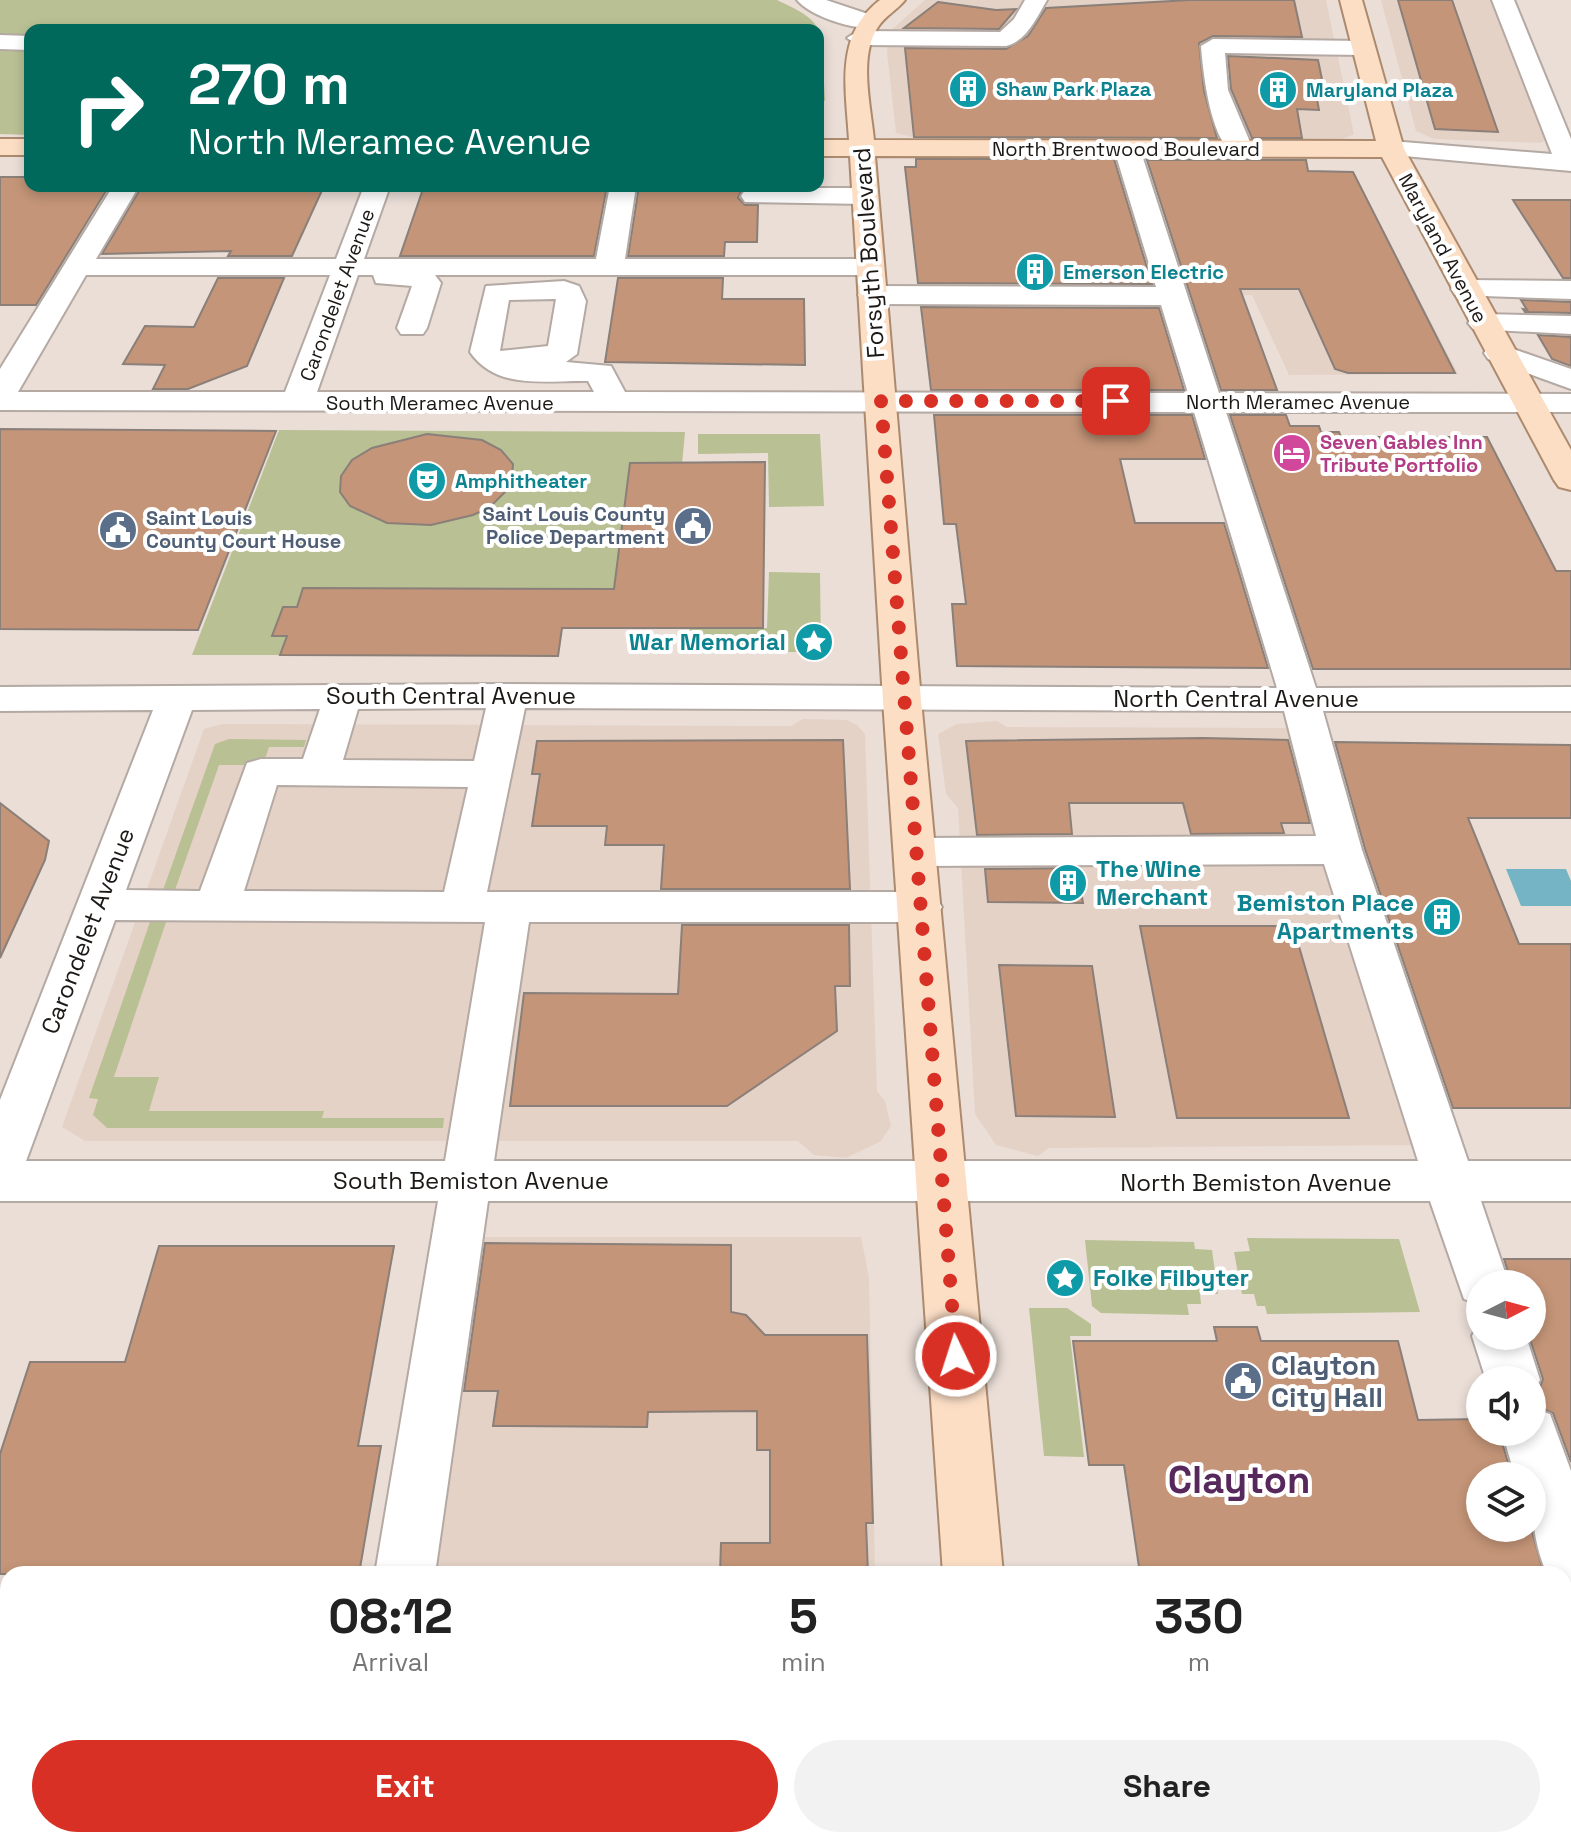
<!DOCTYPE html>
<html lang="en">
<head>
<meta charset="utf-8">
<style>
	body { margin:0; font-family:"Space Grotesk",sans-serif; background:#f2f2f2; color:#222; height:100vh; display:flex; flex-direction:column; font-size:30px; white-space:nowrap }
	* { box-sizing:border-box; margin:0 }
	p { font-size:26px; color:#767676 }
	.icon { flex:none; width:44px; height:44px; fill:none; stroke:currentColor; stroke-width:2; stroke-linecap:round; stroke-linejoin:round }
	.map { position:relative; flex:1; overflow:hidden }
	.drawer { position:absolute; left:0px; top:1566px; width:1572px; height:282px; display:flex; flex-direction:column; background:#fff; border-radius:24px 24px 0 0; box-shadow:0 4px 12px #0003 }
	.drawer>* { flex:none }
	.guide { position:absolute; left:24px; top:24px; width:800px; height:168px; border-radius:16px; box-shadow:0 4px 12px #0003; background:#00695c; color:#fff; overflow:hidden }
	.needle { width:52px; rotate:84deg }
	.tools { position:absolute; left:1466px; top:1270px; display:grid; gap:16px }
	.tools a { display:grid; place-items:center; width:80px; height:80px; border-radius:50%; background:#fff; box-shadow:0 4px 12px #0003; font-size:40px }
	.pin { position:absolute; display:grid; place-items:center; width:68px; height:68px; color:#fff; margin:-34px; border-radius:16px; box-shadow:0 4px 12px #0006 }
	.me { position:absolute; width:88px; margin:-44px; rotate:356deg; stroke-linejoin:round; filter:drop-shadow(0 0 6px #0008) }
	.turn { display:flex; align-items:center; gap:28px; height:168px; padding:0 32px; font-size:36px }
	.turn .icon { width:104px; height:104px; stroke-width:2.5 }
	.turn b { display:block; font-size:56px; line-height:68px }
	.eta { display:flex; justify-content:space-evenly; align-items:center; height:136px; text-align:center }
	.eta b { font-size:48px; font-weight:700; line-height:56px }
	.primary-button { display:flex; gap:16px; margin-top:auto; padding:16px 32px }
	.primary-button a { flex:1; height:92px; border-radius:48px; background:#d93025; color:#fff; font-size:32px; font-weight:700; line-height:92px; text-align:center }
	.primary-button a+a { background:#f2f2f2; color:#222 }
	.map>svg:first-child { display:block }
	.built { fill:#e5d2c7 }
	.green { fill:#b9c093 }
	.water { fill:#74b4c4 }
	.building { fill:#c49578; stroke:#8a7f79; stroke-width:2 }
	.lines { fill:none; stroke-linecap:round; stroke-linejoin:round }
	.minor-casing { stroke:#b4a9a3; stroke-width:4 }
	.major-casing { stroke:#ac8a6e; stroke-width:4 }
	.minor { fill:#fff; fill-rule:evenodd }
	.major { fill:#fcdec5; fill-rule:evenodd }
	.route { stroke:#d93025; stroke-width:14; stroke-dasharray:0 25.2 }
	.labels { text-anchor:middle; stroke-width:8; stroke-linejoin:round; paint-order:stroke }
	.far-culture-label { font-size:20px; font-weight:bold; fill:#0d838f; stroke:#fff; text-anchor:start }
	.far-street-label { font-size:20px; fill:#1c1816; stroke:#fff }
	.far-hotel-label { font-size:20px; font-weight:bold; fill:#b23c85; stroke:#fff; text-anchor:start }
	.far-service-label { font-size:20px; font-weight:bold; fill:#4e5e75; stroke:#fff; text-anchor:end }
	.street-label { font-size:24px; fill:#1c1816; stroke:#fff }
	.culture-label { font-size:24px; font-weight:bold; fill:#0d838f; stroke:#fff; text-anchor:end }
	.near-service-label { font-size:28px; font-weight:bold; fill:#4e5e75; stroke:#fff; text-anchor:start }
	.near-district-label { font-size:38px; font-weight:bold; fill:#56285b; stroke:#fff }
</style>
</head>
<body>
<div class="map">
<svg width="1571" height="1847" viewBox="0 0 1571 1847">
	<rect width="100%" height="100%" fill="#eaded7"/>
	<!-- built -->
	<g class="built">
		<path d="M 925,0 L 1326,0 L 1354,134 L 1343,139 L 919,139 L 896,133 L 887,53 L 889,32 Z"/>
		<path d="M 1381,0 L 1494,0 L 1549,138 L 1541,143 L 1434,139 L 1416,131 Z"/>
		<path d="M 1162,231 L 1384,231 L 1458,374 L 1289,375 L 1252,295 L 1184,296 Z"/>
		<path d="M 803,719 L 846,720 L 857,725 L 865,734 L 877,1091 L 885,1101 L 891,1126 L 881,1141 L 846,1158 L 814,1155 L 798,1141 L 85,1141 L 62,1127 L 204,729 L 222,724 L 791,726 Z"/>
		<path d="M 997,721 L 1007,727 L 1299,728 L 1423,1145 L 1049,1148 L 1038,1156 L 996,1145 L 975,1114 L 958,808 L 946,794 L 938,734 L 957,724 Z"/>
		<path d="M 470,1237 L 861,1237 L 869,1277 L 875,1574 L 418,1574 Z"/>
		<path d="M 1564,1732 L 1571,1732 L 1571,1847 L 1118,1847 L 1117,1840 L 1564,1840 Z"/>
		<path d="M 378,1840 L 879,1840 L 879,1847 L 377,1847 Z"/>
	</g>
	<!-- green -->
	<g class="green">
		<path d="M 0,0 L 777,0 C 795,9 813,15 821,34 L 825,100 L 818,111 L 818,30 L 30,30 L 30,135 L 0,134 Z"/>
		<path d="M 279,430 L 685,432 L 682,464 L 630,464 L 614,589 L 303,588 L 297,607 L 283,607 L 273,635 L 287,636 L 280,655 L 192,655 Z"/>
		<path d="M 698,434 L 820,434 L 824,506 L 769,507 L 768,453 L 698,454 Z"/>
		<path d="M 769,572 L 820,573 L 821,652 L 688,652 L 690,627 L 767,628 Z"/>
		<path d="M 229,739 L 306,740 L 304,747 L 269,747 L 263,765 L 219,765 L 175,890 L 163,890 L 215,744 Z"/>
		<path d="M 150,922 L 166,922 L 114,1077 L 159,1077 L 149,1111 L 324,1111 L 322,1118 L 444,1118 L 443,1128 L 107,1128 L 93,1115 L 98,1099 L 89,1098 Z"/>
		<path d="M 1247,1238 L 1399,1239 L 1420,1312 L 1267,1314 L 1265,1306 L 1257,1306 L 1254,1294 L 1242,1294 L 1234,1252 L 1250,1251 Z"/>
		<path d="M 1085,1240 L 1194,1242 L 1195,1249 L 1212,1250 L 1218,1294 L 1200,1294 L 1201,1304 L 1187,1304 L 1189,1315 L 1101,1313 L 1092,1306 Z"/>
		<path d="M 1029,1308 L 1067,1308 L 1091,1324 L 1091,1336 L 1070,1336 L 1084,1457 L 1044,1456 Z"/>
	</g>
	<!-- water -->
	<path class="water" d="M 1506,869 L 1566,869 L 1571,881 L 1571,906 L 1521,906 Z"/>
	<!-- building -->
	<g class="building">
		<path d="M 1190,0 L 1294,0 L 1302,37 L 1213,36 L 1199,43 L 1204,91 L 1217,138 L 914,137 L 905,48 L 1006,49 L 1028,36 L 1046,8 Z"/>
		<path d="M 1398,0 L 1452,0 L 1498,132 L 1435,129 Z"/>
		<path d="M 938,2 L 996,10 L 1016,9 L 999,29 L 904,28 Z"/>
		<path d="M 1228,56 L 1318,60 L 1325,94 L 1316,94 L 1319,110 L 1297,109 L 1302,138 L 1252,138 L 1231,89 Z"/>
		<path d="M 916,159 L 1114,159 L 1152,284 L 918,283 L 905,167 L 916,167 Z"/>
		<path d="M 1147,160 L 1306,160 L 1308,171 L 1353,172 L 1455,373 L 1348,373 L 1335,369 L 1299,289 L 1240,289 L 1277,390 L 1221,390 Z"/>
		<path d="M 0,177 L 30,177 L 30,186 L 109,186 L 36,305 L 0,305 Z"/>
		<path d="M 142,186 L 324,186 L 292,256 L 228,256 L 231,251 L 102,254 Z"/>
		<path d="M 424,186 L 607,186 L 594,256 L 400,256 Z"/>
		<path d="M 639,186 L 749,186 L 742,188 L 738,198 L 745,205 L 758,205 L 757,242 L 725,242 L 724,256 L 628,256 Z"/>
		<path d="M 1513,200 L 1571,200 L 1571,278 L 1563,278 Z"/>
		<path d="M 218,278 L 284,278 L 247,366 L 188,389 L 153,389 L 165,365 L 123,364 L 145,326 L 194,327 Z"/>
		<path d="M 618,278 L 723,278 L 722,299 L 804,299 L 805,365 L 605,362 Z"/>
		<path d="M 1521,300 L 1571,302 L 1571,313 L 1525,312 L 1523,309 L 1527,310 Z"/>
		<path d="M 921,307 L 1159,308 L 1184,390 L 931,390 Z"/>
		<path d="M 1538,335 L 1571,337 L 1571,366 L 1552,359 Z"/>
		<path d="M 934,415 L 1192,415 L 1205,459 L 1120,459 L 1135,523 L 1224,523 L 1268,668 L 957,666 L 952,604 L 966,604 L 956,524 L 944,524 Z"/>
		<path d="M 1230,415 L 1286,415 L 1290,426 L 1319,426 L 1321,432 L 1339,432 L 1341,437 L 1487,437 L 1556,571 L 1571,571 L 1571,669 L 1313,669 Z"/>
		<path d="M 0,429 L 276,431 L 198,630 L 0,629 Z"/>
		<path d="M 427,434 L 482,440 L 501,450 L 513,464 L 511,486 L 490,507 L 473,515 L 431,525 L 387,523 L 350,506 L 340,492 L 341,476 L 352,460 L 372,448 Z"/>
		<path d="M 765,462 L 763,628 L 562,628 L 558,656 L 280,655 L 287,636 L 272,636 L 283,607 L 297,607 L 303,588 L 614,589 L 630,463 Z"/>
		<path d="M 1203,738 L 1288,740 L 1310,823 L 1281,823 L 1284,833 L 1191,834 L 1183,803 L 1069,803 L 1072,834 L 977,835 L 966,741 Z"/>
		<path d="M 843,740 L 850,889 L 661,889 L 664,845 L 605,845 L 607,826 L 532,826 L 540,774 L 532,774 L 537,741 Z"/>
		<path d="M 1335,742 L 1571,745 L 1571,818 L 1468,818 L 1519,944 L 1571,944 L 1571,1108 L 1453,1108 L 1365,849 Z"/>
		<path d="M 0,803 L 49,841 L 45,860 L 0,958 Z"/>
		<path d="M 1077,868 L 1083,903 L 988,902 L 985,869 Z"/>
		<path d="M 682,925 L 849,925 L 850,986 L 835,986 L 837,1031 L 727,1106 L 510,1106 L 524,993 L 678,994 Z"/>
		<path d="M 1140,926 L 1293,926 L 1349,1118 L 1177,1118 Z"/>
		<path d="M 999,965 L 1092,966 L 1115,1117 L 1016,1116 Z"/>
		<path d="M 485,1243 L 731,1245 L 731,1312 L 746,1315 L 765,1335 L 867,1335 L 873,1523 L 866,1523 L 868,1574 L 720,1574 L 721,1543 L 770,1543 L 770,1450 L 757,1450 L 757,1411 L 648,1412 L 647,1427 L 493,1426 L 498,1391 L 464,1391 Z"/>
		<path d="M 159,1246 L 394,1246 L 358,1446 L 381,1446 L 359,1574 L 0,1574 L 0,1454 L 30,1362 L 125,1362 Z"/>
		<path d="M 1504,1259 L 1571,1259 L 1571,1462 L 1553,1413 L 1532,1405 L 1543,1403 L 1539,1390 L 1543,1379 L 1529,1336 L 1532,1336 L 1532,1284 L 1512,1284 Z"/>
		<path d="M 1214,1327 L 1257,1327 L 1261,1341 L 1398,1341 L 1418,1420 L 1480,1419 L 1480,1432 L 1499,1432 L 1512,1476 L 1480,1476 L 1480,1528 L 1531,1528 L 1544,1574 L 1140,1574 L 1124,1465 L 1089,1465 L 1073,1341 L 1217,1341 Z"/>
	</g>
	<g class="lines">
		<defs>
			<g id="minor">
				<path d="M 797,0 L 826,0 L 877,17 L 880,22 L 877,27 C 857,32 810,16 797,0 Z"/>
				<path d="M 1025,0 L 1047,0 C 1037,17 1027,41 1006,46 L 858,45 L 847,38 L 858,31 L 1000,32 L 1014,19 Z"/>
				<path d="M 1492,0 L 1514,0 L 1571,139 L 1571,171 L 1382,154 L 1378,149 L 1391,141 L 1552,154 Z"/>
				<path d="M 0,35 L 30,36 L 30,50 L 0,49 Z"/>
				<path d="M 1213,39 L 1363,41 L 1375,48 L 1363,55 L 1225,53 L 1228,90 L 1253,149 L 1240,157 C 1211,150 1203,72 1201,46 Z"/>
				<path d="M 1127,141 L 1140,149 L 1219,393 L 1571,394 L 1571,412 L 1226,412 L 1316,688 L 1571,687 L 1571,711 L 1323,711 L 1362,850 L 1468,1161 L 1571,1161 L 1571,1201 L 1481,1201 L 1509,1284 L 1480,1284 L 1480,1305 L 1464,1299 L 1430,1201 L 488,1201 L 435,1574 L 375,1574 L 438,1201 L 0,1201 L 0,1100 L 153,710 L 0,711 L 0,687 L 508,684 L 1277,688 L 1194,412 L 0,410 L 0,369 L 113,186 L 139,186 L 96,259 L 336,259 L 364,186 L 390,186 L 364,259 L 596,259 L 610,186 L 636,186 L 625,259 L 870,259 L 880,261 L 884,267 L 880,273 L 870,275 L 435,275 L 441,283 L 427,328 L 423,334 L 401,334 L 397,328 L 412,286 L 376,283 L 373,275 L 358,275 L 317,392 L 594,392 L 588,381 C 546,380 497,391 470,352 L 486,286 L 564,281 L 579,286 L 586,301 L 577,354 L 566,362 L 611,366 L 625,392 L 1188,393 L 1161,305 L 872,304 L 862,301 L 858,295 L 862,289 L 872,286 L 1156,287 L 1114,149 ZM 86,275 L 330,275 L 285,392 L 18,392 ZM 556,299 L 548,346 L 500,351 L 509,300 ZM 486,708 L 474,761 L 343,760 L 358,709 ZM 525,708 L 1284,711 L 1316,836 L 916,838 L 901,842 L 895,852 L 901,862 L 916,866 L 1324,864 L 1418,1161 L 494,1161 L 529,922 L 920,922 L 935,918 L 942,907 L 935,896 L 920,892 L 487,892 ZM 320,709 L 303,759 L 261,759 L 247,763 L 200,891 L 126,890 L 192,710 ZM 277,785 L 468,787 L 444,892 L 244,891 ZM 115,920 L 485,922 L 445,1161 L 26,1161 Z"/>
				<path d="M 754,188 L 865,188 L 874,190 L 878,196 L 874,202 L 865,204 L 745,202 L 741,196 L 745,190 Z"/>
				<path d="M 1465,280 L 1571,281 L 1571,299 L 1455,295 L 1451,289 L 1455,283 Z"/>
				<path d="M 1483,314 L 1571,316 L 1571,334 L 1473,329 L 1468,323 L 1473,317 Z"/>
				<path d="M 1499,344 L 1571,369 L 1571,389 L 1488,359 L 1484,353 L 1488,347 Z"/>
				<path d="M 1480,1320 L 1480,1336 L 1526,1336 L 1540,1380 L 1532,1397 L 1532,1380 L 1486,1380 L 1472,1336 Z"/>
				<path d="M 1532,1408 L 1550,1414 L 1571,1471 L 1571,1590 L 1564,1587 L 1564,1574 L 1547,1574 C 1532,1540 1532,1512 1532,1476 L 1515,1476 L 1502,1432 L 1532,1432 Z"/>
				<rect x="1564" y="1663" width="7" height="62"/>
				<path d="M 331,1840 L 397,1840 L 396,1847 L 330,1847 Z"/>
			</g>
			<g id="major">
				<path d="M 880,0 L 905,0 C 897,10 885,16 878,27 C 858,56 871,108 874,140 L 1376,141 L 1340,0 L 1362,0 L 1404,149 L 1571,450 L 1571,490 L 1559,487 L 1554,480 L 1382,157 L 875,156 L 921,700 L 1003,1574 L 943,1574 L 883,700 L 850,156 L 818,156 L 818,140 L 849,140 C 846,89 834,35 880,0 Z"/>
				<rect x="0" y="139" width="30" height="16"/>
				<rect x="960" y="1840" width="66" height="7"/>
			</g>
		</defs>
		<!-- minor casing -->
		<use href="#minor" class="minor-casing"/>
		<!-- major casing -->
		<use href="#major" class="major-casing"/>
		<!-- minor -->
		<use href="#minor" class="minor"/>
		<!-- major -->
		<use href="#major" class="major"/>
	</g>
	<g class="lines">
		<!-- route -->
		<path class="route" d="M 956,1356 L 881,401 L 1116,401"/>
	</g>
	<!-- icons -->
	<defs>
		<symbol id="building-disc" viewBox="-11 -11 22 22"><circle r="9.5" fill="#0f9aa8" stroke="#fff"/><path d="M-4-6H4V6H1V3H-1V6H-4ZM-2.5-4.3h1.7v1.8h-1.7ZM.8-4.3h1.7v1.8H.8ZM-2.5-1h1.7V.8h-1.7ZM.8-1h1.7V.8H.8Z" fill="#fff"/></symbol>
		<symbol id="hotel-disc" viewBox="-11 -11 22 22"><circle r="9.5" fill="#d1479c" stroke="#fff"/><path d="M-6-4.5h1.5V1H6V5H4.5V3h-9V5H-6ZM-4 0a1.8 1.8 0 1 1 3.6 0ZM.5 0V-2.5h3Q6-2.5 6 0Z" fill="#fff"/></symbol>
		<symbol id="theatre-disc" viewBox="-11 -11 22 22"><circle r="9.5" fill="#0f9aa8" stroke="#fff"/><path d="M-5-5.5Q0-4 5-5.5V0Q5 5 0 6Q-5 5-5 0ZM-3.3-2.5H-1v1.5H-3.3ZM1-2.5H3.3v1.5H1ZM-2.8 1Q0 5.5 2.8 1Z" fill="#fff"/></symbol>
		<symbol id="civic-disc" viewBox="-11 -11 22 22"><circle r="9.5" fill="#5c6f8a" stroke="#fff"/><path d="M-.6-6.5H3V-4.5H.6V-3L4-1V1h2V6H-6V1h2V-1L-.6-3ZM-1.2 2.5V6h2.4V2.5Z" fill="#fff"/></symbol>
		<symbol id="sight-disc" viewBox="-11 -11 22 22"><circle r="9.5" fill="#0f9aa8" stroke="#fff"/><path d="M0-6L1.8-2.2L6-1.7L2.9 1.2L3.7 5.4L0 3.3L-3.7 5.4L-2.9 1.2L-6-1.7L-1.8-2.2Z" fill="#fff"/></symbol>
	</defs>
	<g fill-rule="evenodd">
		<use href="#building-disc" x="946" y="67" width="44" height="44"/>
		<use href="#building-disc" x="1256" y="68" width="44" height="44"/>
		<use href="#building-disc" x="1013" y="250" width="44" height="44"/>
		<use href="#hotel-disc" x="1270" y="431" width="44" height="44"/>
		<use href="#theatre-disc" x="405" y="459" width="44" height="44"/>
		<use href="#civic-disc" x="671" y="504" width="44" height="44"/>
		<use href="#civic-disc" x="96" y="508" width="44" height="44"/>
		<use href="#sight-disc" x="792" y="620" width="44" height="44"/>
		<use href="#building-disc" x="1046" y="861" width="44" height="44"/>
		<use href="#building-disc" x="1420" y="895" width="44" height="44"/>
		<use href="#sight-disc" x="1043" y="1256" width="44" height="44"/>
		<use href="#civic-disc" x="1221" y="1359" width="44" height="44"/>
	</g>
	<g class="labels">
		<!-- far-culture labels -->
		<g class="far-culture-label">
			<text x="996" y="96">Shaw Park Plaza</text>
			<text x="1306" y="97">Maryland Plaza</text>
			<text x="1063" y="279">Emerson Electric</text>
			<text x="455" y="488">Amphitheater</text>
		</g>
		<!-- far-street labels -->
		<g class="far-street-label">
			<text x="1126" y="156">North Brentwood Boulevard</text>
			<text transform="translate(1443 248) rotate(62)" y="7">Maryland Avenue</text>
			<text transform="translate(337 295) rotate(-70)" y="7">Carondelet Avenue</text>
			<text x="1298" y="409">North Meramec Avenue</text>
			<text x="440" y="410">South Meramec Avenue</text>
		</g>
		<!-- far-hotel labels -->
		<g class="far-hotel-label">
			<text x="1320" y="449">Seven Gables Inn<tspan x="1320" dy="23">Tribute Portfolio</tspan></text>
		</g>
		<!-- far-service labels -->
		<g class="far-service-label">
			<text x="665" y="521">Saint Louis County<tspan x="665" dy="23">Police Department</tspan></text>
			<text x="146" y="525" text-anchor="start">Saint Louis<tspan x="146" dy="23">County Court House</tspan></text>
		</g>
		<!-- street labels -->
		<g class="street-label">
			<text transform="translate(869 253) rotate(-94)" y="8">Forsyth Boulevard</text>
			<text x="451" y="704">South Central Avenue</text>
			<text x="1236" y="707">North Central Avenue</text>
			<text transform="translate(88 931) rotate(-69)" y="8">Carondelet Avenue</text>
			<text x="471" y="1189">South Bemiston Avenue</text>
			<text x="1256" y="1191">North Bemiston Avenue</text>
		</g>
		<!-- culture labels -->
		<g class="culture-label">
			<text x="786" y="650">War Memorial</text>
			<text x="1096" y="877" text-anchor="start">The Wine<tspan x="1096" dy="28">Merchant</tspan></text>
			<text x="1414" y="911">Bemiston Place<tspan x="1414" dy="28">Apartments</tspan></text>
			<text x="1093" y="1286" text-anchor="start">Folke Filbyter</text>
		</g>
		<!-- near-service labels -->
		<g class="near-service-label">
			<text x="1271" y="1375">Clayton<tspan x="1271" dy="32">City Hall</tspan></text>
		</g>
		<!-- near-district labels -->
		<g class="near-district-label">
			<text x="1239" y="1493">Clayton</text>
		</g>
	</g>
</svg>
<div class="tools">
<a><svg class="needle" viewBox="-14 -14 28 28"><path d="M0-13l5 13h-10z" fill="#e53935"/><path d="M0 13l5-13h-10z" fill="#767676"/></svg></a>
<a><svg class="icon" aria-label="sound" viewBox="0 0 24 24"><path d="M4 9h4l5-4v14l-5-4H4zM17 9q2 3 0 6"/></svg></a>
<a><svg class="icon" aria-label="layers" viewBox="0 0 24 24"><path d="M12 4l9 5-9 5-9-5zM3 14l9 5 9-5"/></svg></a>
</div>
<div class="pin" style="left:1116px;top:401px;background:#d93025"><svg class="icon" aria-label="arrive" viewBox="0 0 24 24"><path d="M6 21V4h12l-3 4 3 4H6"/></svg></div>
<svg class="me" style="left:956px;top:1356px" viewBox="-20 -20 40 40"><circle r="17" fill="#d93025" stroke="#fff" stroke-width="3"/><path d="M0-11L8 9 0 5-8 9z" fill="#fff"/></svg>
<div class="guide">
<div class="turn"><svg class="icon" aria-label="right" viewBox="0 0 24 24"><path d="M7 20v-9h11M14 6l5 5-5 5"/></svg><div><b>270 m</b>North Meramec Avenue</div></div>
</div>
<section class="drawer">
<div class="eta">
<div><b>08:12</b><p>Arrival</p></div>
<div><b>5</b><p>min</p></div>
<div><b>330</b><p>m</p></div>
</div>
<div class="primary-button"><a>Exit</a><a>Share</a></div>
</section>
</div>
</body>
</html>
